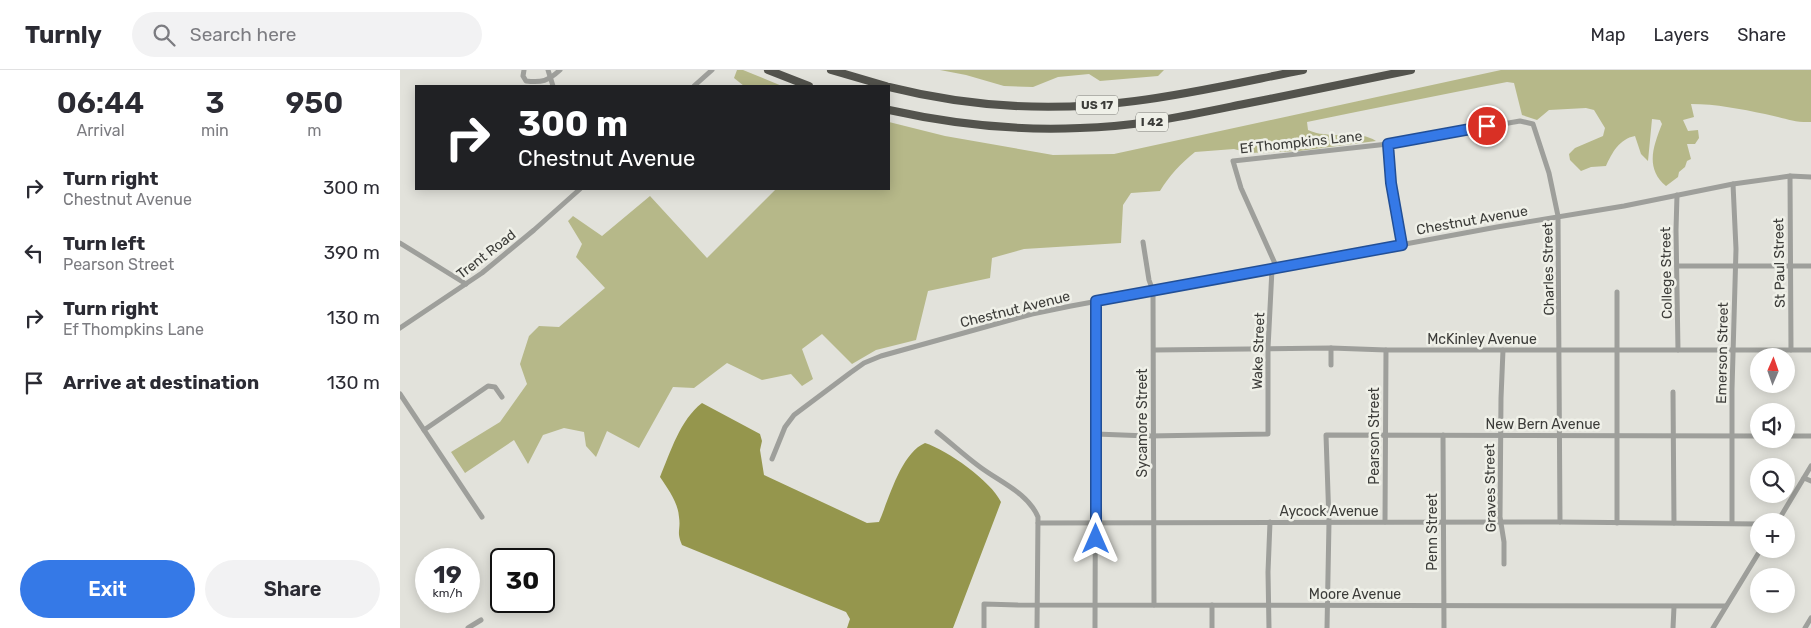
<!DOCTYPE html>
<html lang="en">
<head>
<meta charset="utf-8">
<style>
	body { margin:0; font-family:Rubik,sans-serif; background:#f2f2f3; color:#2b2b33; height:100vh; display:flex; flex-direction:column; font-size:19px; white-space:nowrap }
	* { box-sizing:border-box; margin:0 }
	p { font-size:16px; color:#7c7c81 }
	.icon { flex:none; width:28px; height:28px; fill:none; stroke:currentColor; stroke-width:2; stroke-linecap:round; stroke-linejoin:round }
	.map { position:relative; flex:1; overflow:hidden }
	.panel { display:flex; flex-direction:column; background:#fff; width:400px }
	.panel>* { flex:none }
	.hud { position:absolute; left:15px; top:15px; width:475px; height:105px; border-radius:0px; box-shadow:0 2px 12px #0003; background:#202124; color:#fff; overflow:hidden }
	.needle { width:32px; rotate:2deg }
	.controls { position:absolute; left:1350px; top:278px; display:grid; gap:10px }
	.controls a { display:grid; place-items:center; width:45px; height:45px; border-radius:50%; background:#fff; box-shadow:0 2px 12px #0003; font-size:25px }
	.speed { position:absolute; left:15px; top:478px; display:flex; gap:10px; font-size:25px; font-weight:700; text-align:center }
	.speed>* { display:grid; place-content:center; width:65px; height:65px; border-radius:50%; background:#fff; box-shadow:0 2px 12px #0003; line-height:1 }
	.speed small { font-size:12px; font-weight:400 }
	.speed .limit { border:2px solid #111; border-radius:8px; background:#fff; color:#111 }
	.pin { position:absolute; display:grid; place-items:center; width:42px; height:42px; color:#fff; margin:-21px; border:2px solid #fff; border-radius:50%; box-shadow:0 1px 5px #0007 }
	.me { position:absolute; width:55px; margin:-28px; rotate:0deg; stroke-linejoin:round; filter:drop-shadow(0 0 4px #0008) }
	.turn { display:flex; align-items:center; gap:18px; height:105px; padding:0 20px; font-size:22px }
	.turn .icon { width:65px; height:65px; stroke-width:2.5 }
	.turn b { display:block; font-size:35px; line-height:42px }
	.eta { display:flex; justify-content:space-evenly; align-items:center; height:85px; text-align:center }
	.eta b { font-size:30px; font-weight:600; line-height:35px }
	.primary-button { display:flex; gap:10px; margin-top:auto; padding:10px 20px }
	.primary-button a { flex:1; height:58px; border-radius:30px; background:#3579e7; color:#fff; font-size:20px; font-weight:600; line-height:58px; text-align:center }
	.primary-button a+a { background:#f2f2f3; color:#2b2b33 }
	ul { padding:0; list-style:none }
	li { display:flex; align-items:center; gap:15px; height:65px; padding:0 20px }
	li div { flex:1 }
	li b { display:block; font-size:19px }
	li em { font-style:normal }
	header { display:flex; align-items:center; gap:30px; box-sizing:border-box; height:70px; padding:0 25px; background:#fff; border-bottom:1px solid #e1e1e2 }
	header strong { font-size:24px }
	nav { display:flex; gap:28px; margin-inline-start:auto; font-size:18px }
	.search { width:350px; height:45px; background:#f2f2f3; display:flex; align-items:center; gap:12px; box-sizing:border-box; padding:0 18px; border-radius:28px; color:#7c7c81; font-size:19px }
	main { display:flex; flex:1; min-height:0 }
	.map>svg:first-child { display:block }
	.green { fill:#b6b889 }
	.water { fill:#95964d }
	.lines { fill:none; stroke-linecap:round; stroke-linejoin:round }
	.minor { stroke:#9e9f9b; stroke-width:5 }
	.highway { stroke:#53534d; stroke-width:8 }
	.route-casing { stroke:#224f96; stroke-width:12 }
	.route { stroke:#3579e7; stroke-width:9 }
	.labels { text-anchor:middle; stroke-width:5; stroke-linejoin:round; paint-order:stroke }
	.shield { fill:#eff0e8; stroke:#72726e; stroke-width:1 }
	.shield-label { font-size:12px; font-weight:bold; fill:#3c3c39 }
	.street-label { font-size:14px; fill:#3c3c39; stroke:#eff0e8 }
</style>
</head>
<body>
<header>
<strong>Turnly</strong>
<div class="search"><svg class="icon" aria-label="search" viewBox="0 0 24 24"><circle cx="10" cy="10" r="6"/><path d="M15 15l6 6"/></svg>Search here</div>
<nav><a>Map</a><a>Layers</a><a>Share</a></nav>
</header>
<main>
<section class="panel">
<div class="eta">
<div><b>06:44</b><p>Arrival</p></div>
<div><b>3</b><p>min</p></div>
<div><b>950</b><p>m</p></div>
</div>
<ul>
<li><svg class="icon" aria-label="right" viewBox="0 0 24 24"><path d="M7 20v-9h11M14 6l5 5-5 5"/></svg><div><b>Turn right</b><p>Chestnut Avenue</p></div><em>300 m</em></li>
<li><svg class="icon" aria-label="left" viewBox="0 0 24 24"><path d="M17 20v-9H6M10 6l-5 5 5 5"/></svg><div><b>Turn left</b><p>Pearson Street</p></div><em>390 m</em></li>
<li><svg class="icon" aria-label="right" viewBox="0 0 24 24"><path d="M7 20v-9h11M14 6l5 5-5 5"/></svg><div><b>Turn right</b><p>Ef Thompkins Lane</p></div><em>130 m</em></li>
<li><svg class="icon" aria-label="arrive" viewBox="0 0 24 24"><path d="M6 21V4h12l-3 4 3 4H6"/></svg><div><b>Arrive at destination</b></div><em>130 m</em></li>
</ul>
<div class="primary-button"><a>Exit</a><a>Share</a></div>
</section>
<div class="map">
<svg width="1411" height="558" viewBox="0 0 1411 558">
	<rect width="100%" height="100%" fill="#e2e2db"/>
	<!-- green -->
	<g class="green">
		<path d="M 337,0 L 343,0 L 382,16 L 344,16 L 334,8 Z"/>
		<path d="M 540,0 L 764,0 L 758,6 L 700,11 L 689,4 L 658,7 L 633,17 L 604,16 L 566,5 Z"/>
		<path d="M 1101,0 L 1411,0 L 1411,52 C 1394,53 1381,47 1365,44 C 1341,39 1316,34 1291,34 L 1294,47 L 1283,50 L 1288,61 L 1298,60 L 1299,68 L 1295,74 L 1287,74 L 1291,89 L 1287,91 L 1285,97 L 1279,102 L 1278,107 L 1266,116 C 1245,98 1253,77 1262,54 L 1260,50 L 1252,49 L 1248,91 L 1241,84 L 1235,66 C 1219,69 1212,83 1206,96 L 1191,97 L 1181,101 L 1170,90 L 1169,84 L 1175,78 L 1203,66 L 1205,58 L 1194,40 L 1186,38 L 1149,40 L 1137,50 L 1122,45 L 1114,13 L 1107,12 C 1040,25 974,38 907,52 L 908,60 C 913,62 918,64 924,64 C 941,67 960,61 976,71 L 899,81 L 849,83 L 834,79 L 795,82 C 781,93 769,106 760,121 L 731,123 L 723,135 L 721,173 L 624,179 L 592,188 L 590,208 L 528,221 L 516,270 L 476,280 L 452,294 L 422,264 L 402,279 L 413,309 L 402,316 L 391,304 L 362,310 L 327,293 L 294,318 L 273,317 L 239,378 L 207,361 L 196,387 L 186,376 L 184,362 L 164,358 L 143,365 L 128,394 L 114,370 L 65,403 L 51,382 L 100,352 L 127,314 L 120,294 L 129,266 L 139,256 L 159,257 L 205,218 L 176,187 L 182,174 L 168,151 L 173,146 L 202,166 L 250,126 L 307,188 L 376,119 L 489,119 L 489,52 L 545,66 L 653,85 L 714,84 Z"/>
	</g>
	<!-- water -->
	<path class="water" d="M 302,333 L 360,364 L 362,371 L 360,380 L 364,405 L 467,453 L 479,452 C 489,429 501,383 525,373 C 547,380 591,411 601,432 L 553,558 L 447,558 L 450,549 L 446,542 L 282,475 C 276,461 281,460 279,447 C 278,432 268,419 260,407 C 271,381 280,350 302,333 Z"/>
	<g class="lines">
		<!-- minor -->
		<g class="minor">
			<path d="M 124,0 L 123,6 L 126,11 C 142,13 148,11 160,0"/>
			<path d="M 148,0 L 153,16"/>
			<path d="M 294,16 L 312,0"/>
			<path d="M 988,74 L 991,113 L 1002,175"/>
			<path d="M 1390,106 L 1391,280"/>
			<path d="M 1277,125 L 1276,160 L 1278,280"/>
			<path d="M 743,172 L 749,210 L 753,221 L 754,535"/>
			<path d="M 0,173 L 66,214"/>
			<path d="M 1277,196 L 1411,196"/>
			<path d="M 877,198 L 841,118 L 833,91 L 988,74 L 1120,51 L 1133,54 L 1149,103 L 1158,146 L 1160,452"/>
			<path d="M 0,258 L 82,203 L 134,160 L 180,119"/>
			<path d="M 931,278 L 931,295"/>
			<path d="M 754,280 L 931,278 L 986,280 L 1411,280"/>
			<path d="M 1103,280 L 1101,328 L 1100,447 L 1104,472 L 1104,494"/>
			<path d="M 1273,322 L 1274,453"/>
			<path d="M 0,324 L 82,447"/>
			<path d="M 24,360 L 88,316 L 95,317 L 102,327"/>
			<path d="M 537,362 C 551,373 565,386 580,397 C 600,412 628,423 638,447 L 637,558"/>
			<path d="M 696,364 L 748,366 L 868,364 L 868,278 L 872,199"/>
			<path d="M 1043,365 L 1044,558"/>
			<path d="M 1386,366 L 1411,366"/>
			<path d="M 372,389 L 385,357 L 394,345 L 450,303 L 464,293 L 481,286 L 632,244 L 671,236 L 1097,157 L 1224,136 L 1333,114 L 1390,106 L 1411,107"/>
			<path d="M 1404,408 L 1411,411"/>
			<path d="M 1378,451 L 1411,396"/>
			<path d="M 985,452 L 986,280"/>
			<path d="M 638,453 L 1160,452 L 1359,454"/>
			<path d="M 1217,453 L 1217,222"/>
			<path d="M 1332,453 L 1332,319 L 1336,179 L 1333,114"/>
			<path d="M 68,558 L 81,550"/>
			<path d="M 584,558 L 584,534 L 618,535 L 1326,536"/>
			<path d="M 695,558 L 696,231"/>
			<path d="M 812,558 L 812,535"/>
			<path d="M 869,558 L 868,502 L 870,452"/>
			<path d="M 927,558 L 929,452 L 926,365 L 1359,366"/>
			<path d="M 1273,558 L 1274,537"/>
			<path d="M 1313,558 L 1361,479"/>
			<path d="M 1405,558 L 1411,548"/>
		</g>
		<!-- highway -->
		<g class="highway">
			<path d="M 368,0 L 409,16"/>
			<path d="M 431,0 L 486,16"/>
			<path d="M 489,17 C 569,37 653,42 735,31 C 791,24 847,11 903,0"/>
			<path d="M 489,40 C 552,54 615,61 680,58 C 736,57 790,45 844,34 C 900,23 956,11 1011,0"/>
		</g>
	</g>
	<g class="lines">
		<defs>
			<path id="route" d="M 696,469 L 696,231 L 1002,175 L 991,113 L 988,74 L 1087,56"/>
		</defs>
		<!-- route casing -->
		<use href="#route" class="route-casing"/>
		<!-- route -->
		<use href="#route" class="route"/>
	</g>
	<g class="labels">
		<!-- shield labels -->
		<g class="shield">
			<rect x="676" y="25.5" width="42" height="19" rx="4"/>
			<rect x="736" y="42.5" width="32" height="19" rx="4"/>
		</g>
		<g class="shield-label">
			<text x="697" y="39">US 17</text>
			<text x="752" y="56">I 42</text>
		</g>
		<!-- street labels -->
		<g class="street-label">
			<text transform="translate(901 72) rotate(-6)" y="5">Ef Thompkins Lane</text>
			<text transform="translate(1072 150) rotate(-10)" y="5">Chestnut Avenue</text>
			<text transform="translate(86 184) rotate(-38)" y="5">Trent Road</text>
			<text transform="translate(1379 193) rotate(-91)" y="5">St Paul Street</text>
			<text transform="translate(1148 199) rotate(-91)" y="5">Charles Street</text>
			<text transform="translate(1266 203) rotate(-91)" y="5">College Street</text>
			<text transform="translate(615 239) rotate(-14)" y="5">Chestnut Avenue</text>
			<text x="1082" y="274">McKinley Avenue</text>
			<text transform="translate(858 281) rotate(-88)" y="5">Wake Street</text>
			<text transform="translate(1322 283) rotate(-89)" y="5">Emerson Street</text>
			<text transform="translate(742 353) rotate(-90)" y="5">Sycamore Street</text>
			<text x="1143" y="359">New Bern Avenue</text>
			<text transform="translate(974 366) rotate(-90)" y="5">Pearson Street</text>
			<text transform="translate(1090 418) rotate(-91)" y="5">Graves Street</text>
			<text x="929" y="446">Aycock Avenue</text>
			<text transform="translate(1032 462) rotate(-90)" y="5">Penn Street</text>
			<text x="955" y="529">Moore Avenue</text>
		</g>
	</g>
</svg>
<div class="controls">
<a><svg class="needle" viewBox="-14 -14 28 28"><path d="M0-13l5 13h-10z" fill="#e53935"/><path d="M0 13l5-13h-10z" fill="#7c7c81"/></svg></a>
<a><svg class="icon" aria-label="sound" viewBox="0 0 24 24"><path d="M4 9h4l5-4v14l-5-4H4zM17 9q2 3 0 6"/></svg></a>
<a><svg class="icon" aria-label="search" viewBox="0 0 24 24"><circle cx="10" cy="10" r="6"/><path d="M15 15l6 6"/></svg></a>
<a>+</a>
<a>−</a>
</div>
<div class="speed"><div>19<small>km/h</small></div><div class="limit">30</div></div>
<div class="pin" style="left:1087px;top:56px;background:#d93025"><svg class="icon" aria-label="arrive" viewBox="0 0 24 24"><path d="M6 21V4h12l-3 4 3 4H6"/></svg></div>
<svg class="me" style="left:696px;top:469px" viewBox="-20 -20 40 40"><path d="M0-17L14 15 0 8-14 15z" fill="#3579e7" stroke="#fff" stroke-width="4"/></svg>
<div class="hud">
<div class="turn"><svg class="icon" aria-label="right" viewBox="0 0 24 24"><path d="M7 20v-9h11M14 6l5 5-5 5"/></svg><div><b>300 m</b>Chestnut Avenue</div></div>
</div>
</div>
</main>
</body>
</html>
